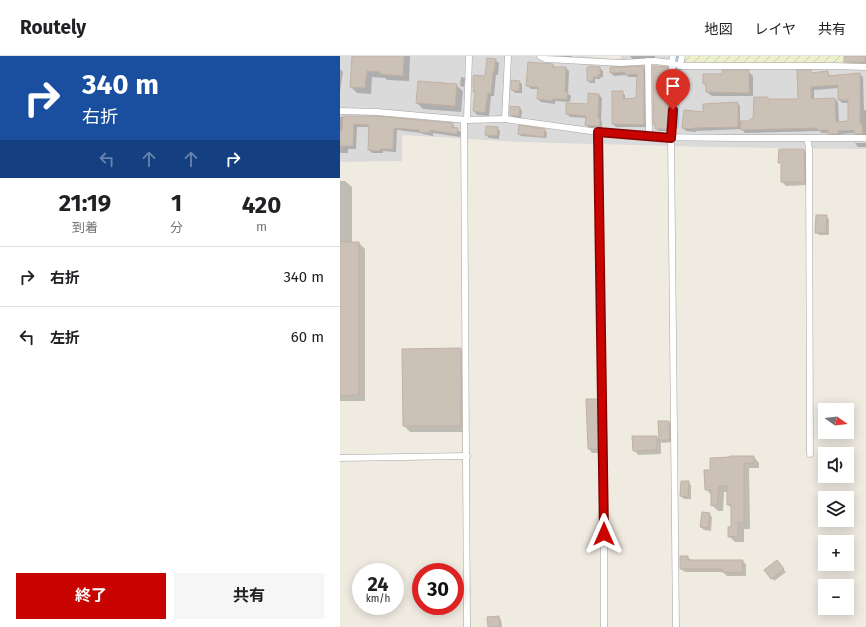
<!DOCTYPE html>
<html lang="ja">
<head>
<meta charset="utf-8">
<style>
	body { margin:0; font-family:"Fira Sans","Noto Sans JP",sans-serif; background:#f6f6f6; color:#202124; height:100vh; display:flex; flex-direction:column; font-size:15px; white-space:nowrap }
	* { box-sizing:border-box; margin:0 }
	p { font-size:13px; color:#757577 }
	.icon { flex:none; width:22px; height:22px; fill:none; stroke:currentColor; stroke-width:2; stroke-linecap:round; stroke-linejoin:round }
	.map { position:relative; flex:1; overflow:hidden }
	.sheet { display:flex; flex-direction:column; background:#fff; width:340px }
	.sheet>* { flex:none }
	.hud { background:#1a4fa0; color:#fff; overflow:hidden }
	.needle { width:26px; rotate:104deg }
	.buttons { position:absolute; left:478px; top:347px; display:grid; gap:8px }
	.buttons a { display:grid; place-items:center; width:36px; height:36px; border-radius:0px; background:#fff; box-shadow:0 2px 10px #0003; font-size:20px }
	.speed { position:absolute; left:12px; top:507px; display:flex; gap:8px; font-size:20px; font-weight:700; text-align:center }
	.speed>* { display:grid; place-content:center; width:52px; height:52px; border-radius:50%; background:#fff; box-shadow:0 2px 10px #0003; line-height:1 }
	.speed small { font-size:10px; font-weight:400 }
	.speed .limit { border:6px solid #d22; background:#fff; color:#111 }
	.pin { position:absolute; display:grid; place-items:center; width:34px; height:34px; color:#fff; margin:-41px -17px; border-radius:50% 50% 50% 0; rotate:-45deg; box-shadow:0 0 4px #0007 }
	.pin .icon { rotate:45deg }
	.me { position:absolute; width:44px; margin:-22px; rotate:0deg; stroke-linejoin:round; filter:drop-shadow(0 0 3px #0008) }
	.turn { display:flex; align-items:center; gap:14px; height:84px; padding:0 16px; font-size:18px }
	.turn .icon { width:52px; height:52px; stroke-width:2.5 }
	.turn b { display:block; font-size:28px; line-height:34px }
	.lanes { display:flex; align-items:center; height:38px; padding:0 16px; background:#0003; justify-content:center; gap:20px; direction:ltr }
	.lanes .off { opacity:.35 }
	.eta { display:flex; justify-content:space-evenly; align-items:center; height:68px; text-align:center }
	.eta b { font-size:24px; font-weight:700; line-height:28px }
	.primary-button { display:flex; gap:8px; margin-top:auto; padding:8px 16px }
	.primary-button a { flex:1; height:46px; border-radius:0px; background:#c90400; color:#fff; font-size:16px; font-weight:700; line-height:46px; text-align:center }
	.primary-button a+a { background:#f6f6f6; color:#202124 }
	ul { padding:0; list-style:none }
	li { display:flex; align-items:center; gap:12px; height:60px; padding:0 16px; border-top:1px solid #e0e0e0 }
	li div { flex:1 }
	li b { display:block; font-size:15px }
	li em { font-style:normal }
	header { display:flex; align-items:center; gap:24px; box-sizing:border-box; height:56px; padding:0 20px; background:#fff; border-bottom:1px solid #e0e0e0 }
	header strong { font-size:19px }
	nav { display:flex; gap:22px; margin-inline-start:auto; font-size:14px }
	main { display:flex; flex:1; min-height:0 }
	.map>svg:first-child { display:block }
	.residential { fill:#dbdada }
	.farmland { fill:url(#farmland-furrows) }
	.shadow { fill:#0003; fill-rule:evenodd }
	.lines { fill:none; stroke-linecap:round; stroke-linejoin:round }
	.canal { stroke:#9ed0e1; stroke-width:8 }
	.building { fill:#cbc1b7; stroke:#c2b1a3; fill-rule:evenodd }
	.street-casing { stroke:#a4a4a4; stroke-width:7 }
	.street { stroke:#fff; stroke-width:6 }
	.route-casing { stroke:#830300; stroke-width:10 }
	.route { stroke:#c90400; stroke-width:7 }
</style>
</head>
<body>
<header>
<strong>Routely</strong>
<nav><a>地図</a><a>レイヤ</a><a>共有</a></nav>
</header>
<main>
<section class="sheet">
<div class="hud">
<div class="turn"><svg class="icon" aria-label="right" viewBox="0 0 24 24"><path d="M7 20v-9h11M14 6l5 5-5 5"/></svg><div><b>340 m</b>右折</div></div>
<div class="lanes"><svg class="icon off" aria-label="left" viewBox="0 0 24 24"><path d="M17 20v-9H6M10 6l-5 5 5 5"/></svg><svg class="icon off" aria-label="ahead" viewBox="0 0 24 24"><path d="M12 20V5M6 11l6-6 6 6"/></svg><svg class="icon off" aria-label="ahead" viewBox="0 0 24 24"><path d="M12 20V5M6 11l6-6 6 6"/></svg><svg class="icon" aria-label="right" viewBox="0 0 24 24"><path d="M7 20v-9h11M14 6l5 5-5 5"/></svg></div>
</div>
<div class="eta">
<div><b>21:19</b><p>到着</p></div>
<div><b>1</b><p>分</p></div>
<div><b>420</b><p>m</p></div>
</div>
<ul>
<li><svg class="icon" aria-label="right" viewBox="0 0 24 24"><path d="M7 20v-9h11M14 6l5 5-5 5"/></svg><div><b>右折</b></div><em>340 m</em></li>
<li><svg class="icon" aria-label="left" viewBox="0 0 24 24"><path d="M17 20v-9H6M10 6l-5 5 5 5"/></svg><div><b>左折</b></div><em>60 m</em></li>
</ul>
<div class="primary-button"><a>終了</a><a>共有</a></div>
</section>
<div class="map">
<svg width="526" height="571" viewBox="0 0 526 571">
	<defs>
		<pattern id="farmland-furrows" width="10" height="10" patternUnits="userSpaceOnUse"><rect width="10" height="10" fill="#ecf0cb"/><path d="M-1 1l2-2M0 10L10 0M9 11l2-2" fill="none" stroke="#cacdae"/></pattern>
	</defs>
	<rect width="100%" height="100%" fill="#efebe1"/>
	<!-- residential -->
	<path class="residential" d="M 0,0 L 243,0 L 280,4 L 281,0 L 343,0 L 342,7 L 526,14 L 526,93 L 373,91 L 179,86 L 62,79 L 62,105 L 0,106 Z"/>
	<!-- farmland -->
	<path class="farmland" d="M 344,0 L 526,0 L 526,13 L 342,6 Z"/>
	<!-- shadow -->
	<g class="shadow">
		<path d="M 13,0 L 70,0 L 69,25 L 47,24 L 45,22 L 32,21 L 31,38 L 17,37 L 11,31 Z"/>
		<path d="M 221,0 L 232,0 L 231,2 Z"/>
		<path d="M 290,0 L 315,0 L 315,3 L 293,4 Z"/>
		<path d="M 505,0 L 526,0 L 526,10 L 509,10 L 505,5 Z"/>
		<path d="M 155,4 L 159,7 L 158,19 L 156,19 L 154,40 L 151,40 L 149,60 L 137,59 L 134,55 L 136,37 L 134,36 L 146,21 Z"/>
		<path d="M 213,9 L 216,12 L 226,12 L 229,15 L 228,38 L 231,40 L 230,46 L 215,45 L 215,48 L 201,46 L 198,43 L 199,33 L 191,33 L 187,29 Z"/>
		<path d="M 250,11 L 260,12 L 263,15 L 263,21 L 260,22 L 260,23 L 255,23 L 255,27 L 250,27 L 248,24 Z"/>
		<path d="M 303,11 L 306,14 L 307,71 L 276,71 L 273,68 L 282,36 L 285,39 L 285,44 L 297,43 L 297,21 L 289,21 L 286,19 L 274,20 L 271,17 Z"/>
		<path d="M 314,11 L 327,12 L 330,15 L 331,43 L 329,75 L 318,75 L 316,72 L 314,68 Z"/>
		<path d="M 0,13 L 3,16 L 0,35 Z"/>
		<path d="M 383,16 L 409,16 L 413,20 L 413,40 L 372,40 L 367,36 L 367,31 L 364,28 L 383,19 Z"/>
		<path d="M 470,16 L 473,18 L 487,17 L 491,20 L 520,18 L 523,21 L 524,54 L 526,54 L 526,81 L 518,80 L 515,77 L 501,78 L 501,80 L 493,80 L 489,77 L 481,77 L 480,75 L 405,77 L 402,73 L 356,75 L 356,76 L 346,75 L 343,72 L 364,57 L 397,47 L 400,50 L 400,66 L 411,66 L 414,64 L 429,44 L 459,44 ZM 499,32 L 499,44 L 502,47 L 509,47 L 509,66 L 499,66 L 498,46 L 495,43 L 474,44 L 474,34 Z"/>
		<path d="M 121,21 L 125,22 L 124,31 L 120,30 Z"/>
		<path d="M 179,26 L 182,28 L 182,37 L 175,37 L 172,34 Z"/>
		<path d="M 116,29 L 123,35 L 121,56 L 83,53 L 77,47 Z"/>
		<path d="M 259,39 L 262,42 L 261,65 L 262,66 L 262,73 L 249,72 L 246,69 L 247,62 L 230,61 L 227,58 L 249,49 Z"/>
		<path d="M 180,52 L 182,55 L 181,63 L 174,62 L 171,59 Z"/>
		<path d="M 0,61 L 36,61 L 113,68 L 115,73 L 121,76 L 120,81 L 93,77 L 93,80 L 83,78 L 81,77 L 57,74 L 56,96 L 43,95 L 43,97 L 32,97 L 29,94 L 30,71 L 17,71 L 16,93 L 8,93 L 8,97 L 1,97 L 0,96 Z"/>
		<path d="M 157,72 L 160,75 L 159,83 L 149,82 L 146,79 Z"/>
		<path d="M 204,74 L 207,76 L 206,82 L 181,80 L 179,78 Z"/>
		<path d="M 515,87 L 526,87 L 526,91 L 518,91 Z"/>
		<path d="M 440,94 L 464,94 L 468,98 L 468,129 L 446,130 L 442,126 L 442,109 L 440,106 Z"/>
		<path d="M 0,125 L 5,125 L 12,131 L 12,187 L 19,187 L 25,193 L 25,345 L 0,345 Z"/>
		<path d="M 486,160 L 489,163 L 489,179 L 479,179 L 476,176 Z"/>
		<path d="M 120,293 L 127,300 L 127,376 L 70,376 L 64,370 Z"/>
		<path d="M 247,344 L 258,344 L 262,348 L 263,397 L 252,397 L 249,393 Z"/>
		<path d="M 329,366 L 332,369 L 332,386 L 322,387 L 321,385 L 321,398 L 298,399 L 294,394 L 316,381 L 320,384 Z"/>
		<path d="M 414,401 L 419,407 L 419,412 L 409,412 L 410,473 L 404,473 L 404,486 L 395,486 L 389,480 L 392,472 L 392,452 L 388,449 L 388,436 L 384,436 L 383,455 L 378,455 L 372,449 L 372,440 L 366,433 L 371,415 Z"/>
		<path d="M 348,426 L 351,429 L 351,443 L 344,443 L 341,440 Z"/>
		<path d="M 369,458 L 372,461 L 371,475 L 364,474 L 361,471 Z"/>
		<path d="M 348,501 L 352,505 L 402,505 L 406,508 L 406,520 L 387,520 L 383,516 L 345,516 L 341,513 Z"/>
		<path d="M 439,508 L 446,516 L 434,525 L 432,522 Z"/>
		<path d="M 159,561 L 161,564 L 162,571 L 149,571 Z"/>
	</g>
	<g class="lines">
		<!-- canal -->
		<path class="canal" d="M 335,69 L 337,0"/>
	</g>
	<!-- building -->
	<g class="building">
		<path d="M 12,0 L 64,0 L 63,20 L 40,18 L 40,16 L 27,15 L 25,32 L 10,31 Z"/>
		<rect x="504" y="0" width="21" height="6"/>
		<path d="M 147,2 L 156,3 L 154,16 L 153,16 L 151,37 L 148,37 L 145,57 L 133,55 L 135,36 L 133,36 L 134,31 L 133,31 L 133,20 L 134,20 L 134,19 L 145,20 Z"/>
		<path d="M 188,6 L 213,8 L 213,11 L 226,11 L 225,36 L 228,36 L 227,43 L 212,43 L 212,45 L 197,43 L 198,31 L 186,30 Z"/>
		<path d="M 249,10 L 260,11 L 260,19 L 257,19 L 258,21 L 253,21 L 253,25 L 247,25 L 247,11 L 249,11 Z"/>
		<path d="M 304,10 L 304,69 L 272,68 L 272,35 L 283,35 L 283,43 L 296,42 L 297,18 L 285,19 L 285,16 L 270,17 L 270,11 Z"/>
		<path d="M 313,10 L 328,11 L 328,40 L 327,73 L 315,73 L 315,68 L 313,68 Z"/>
		<path d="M 382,14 L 409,14 L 409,37 L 366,36 L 366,28 L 363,28 L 363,18 L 382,18 Z"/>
		<path d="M 457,14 L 471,14 L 471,17 L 488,15 L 488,20 L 520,17 L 520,68 L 522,68 L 523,78 L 514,78 L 514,74 L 498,75 L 498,78 L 488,78 L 488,74 L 477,74 L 477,72 L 401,74 L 400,65 L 410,65 L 410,63 L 413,63 L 414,41 L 428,41 L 428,43 L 458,43 ZM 498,29 L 498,44 L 508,44 L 508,65 L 496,66 L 495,42 L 471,43 L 471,31 Z"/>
		<path d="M 171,24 L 180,25 L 179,35 L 171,34 Z"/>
		<path d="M 78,25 L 117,28 L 115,50 L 76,47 Z"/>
		<path d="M 248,37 L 259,38 L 258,62 L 260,63 L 259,70 L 245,69 L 246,60 L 226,58 L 226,47 L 248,48 Z"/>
		<path d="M 398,46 L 398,71 L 353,72 L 353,73 L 342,72 L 344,54 L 363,56 L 363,48 Z"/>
		<path d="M 170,50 L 180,51 L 179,60 L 170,59 Z"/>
		<path d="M 3,60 L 36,60 L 113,67 L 112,71 L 118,72 L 117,78 L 90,74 L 90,77 L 79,76 L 79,74 L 54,72 L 53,93 L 40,93 L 40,95 L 28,94 L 29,69 L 14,68 L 13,90 L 0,90 L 0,75 L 2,75 Z"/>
		<path d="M 179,69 L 205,73 L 204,81 L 178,78 Z"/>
		<path d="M 146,70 L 158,71 L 157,80 L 145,79 Z"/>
		<path d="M 439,93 L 464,93 L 465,126 L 441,126 L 441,107 L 438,107 Z"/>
		<path d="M 476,159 L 487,159 L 486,177 L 475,177 Z"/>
		<path d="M 0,186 L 19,186 L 19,339 L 0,340 Z"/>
		<path d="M 121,292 L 121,370 L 63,370 L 62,293 Z"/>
		<path d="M 246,343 L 258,343 L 259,393 L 248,393 Z"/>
		<path d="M 318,365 L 329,365 L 330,384 L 319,384 Z"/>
		<path d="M 292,380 L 317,380 L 317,394 L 293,395 Z"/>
		<path d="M 390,400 L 414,400 L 414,407 L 404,407 L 404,467 L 398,467 L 398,480 L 388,481 L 388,471 L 391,471 L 391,449 L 387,449 L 387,430 L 379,430 L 377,449 L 371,450 L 371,434 L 365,434 L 364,414 L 370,414 L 370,402 L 390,401 Z"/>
		<path d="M 341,425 L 349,425 L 348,441 L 340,440 Z"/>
		<path d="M 362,456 L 370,457 L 368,472 L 360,471 Z"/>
		<path d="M 340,500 L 348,500 L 348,504 L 403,504 L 402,517 L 382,516 L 382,513 L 340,513 Z"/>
		<path d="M 437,504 L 444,513 L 431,523 L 424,514 Z"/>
		<path d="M 159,560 L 160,571 L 148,571 L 147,561 Z"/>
	</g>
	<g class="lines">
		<defs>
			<g id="street">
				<path d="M 200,0 L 206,3 L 281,7 L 315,5 L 332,7 L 333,40 L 331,82 L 336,571"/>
				<path d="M 333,0 L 332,7 L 340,10 L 494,10 L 526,11"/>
				<path d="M 308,5 L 309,81"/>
				<path d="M 340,10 L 342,0"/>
				<path d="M 0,55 L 37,56 L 127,64 L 165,63 L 258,76 L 309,81 L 394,82 L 526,82"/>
				<path d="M 165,63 L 168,0"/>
				<path d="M 124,64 L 127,571"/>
				<path d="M 127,64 L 129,0"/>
				<path d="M 258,76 L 264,400 L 264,571"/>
				<path d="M 467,82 L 469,92 L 470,398"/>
				<path d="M 0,402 L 127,400"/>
			</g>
		</defs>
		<!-- street casing -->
		<use href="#street" class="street-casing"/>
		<!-- street -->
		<use href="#street" class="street"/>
	</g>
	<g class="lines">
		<defs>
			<path id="route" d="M 264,478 L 258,76 L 331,82 L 333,54"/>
		</defs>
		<!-- route casing -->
		<use href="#route" class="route-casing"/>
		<!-- route -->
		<use href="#route" class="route"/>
	</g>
</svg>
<div class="buttons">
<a><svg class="needle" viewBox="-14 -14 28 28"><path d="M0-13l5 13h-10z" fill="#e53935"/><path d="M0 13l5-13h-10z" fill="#757577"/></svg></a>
<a><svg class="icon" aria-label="sound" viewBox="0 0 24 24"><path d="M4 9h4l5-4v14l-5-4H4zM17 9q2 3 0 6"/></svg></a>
<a><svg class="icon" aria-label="layers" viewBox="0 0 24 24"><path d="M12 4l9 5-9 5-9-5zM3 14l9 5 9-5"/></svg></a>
<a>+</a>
<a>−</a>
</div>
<div class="speed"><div>24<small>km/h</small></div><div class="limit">30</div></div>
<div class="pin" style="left:333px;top:54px;background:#d93025"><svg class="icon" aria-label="arrive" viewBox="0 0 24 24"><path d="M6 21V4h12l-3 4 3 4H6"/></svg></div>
<svg class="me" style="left:264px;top:478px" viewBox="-20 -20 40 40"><path d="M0-17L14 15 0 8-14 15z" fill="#c90400" stroke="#fff" stroke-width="4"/></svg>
</div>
</main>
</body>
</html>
